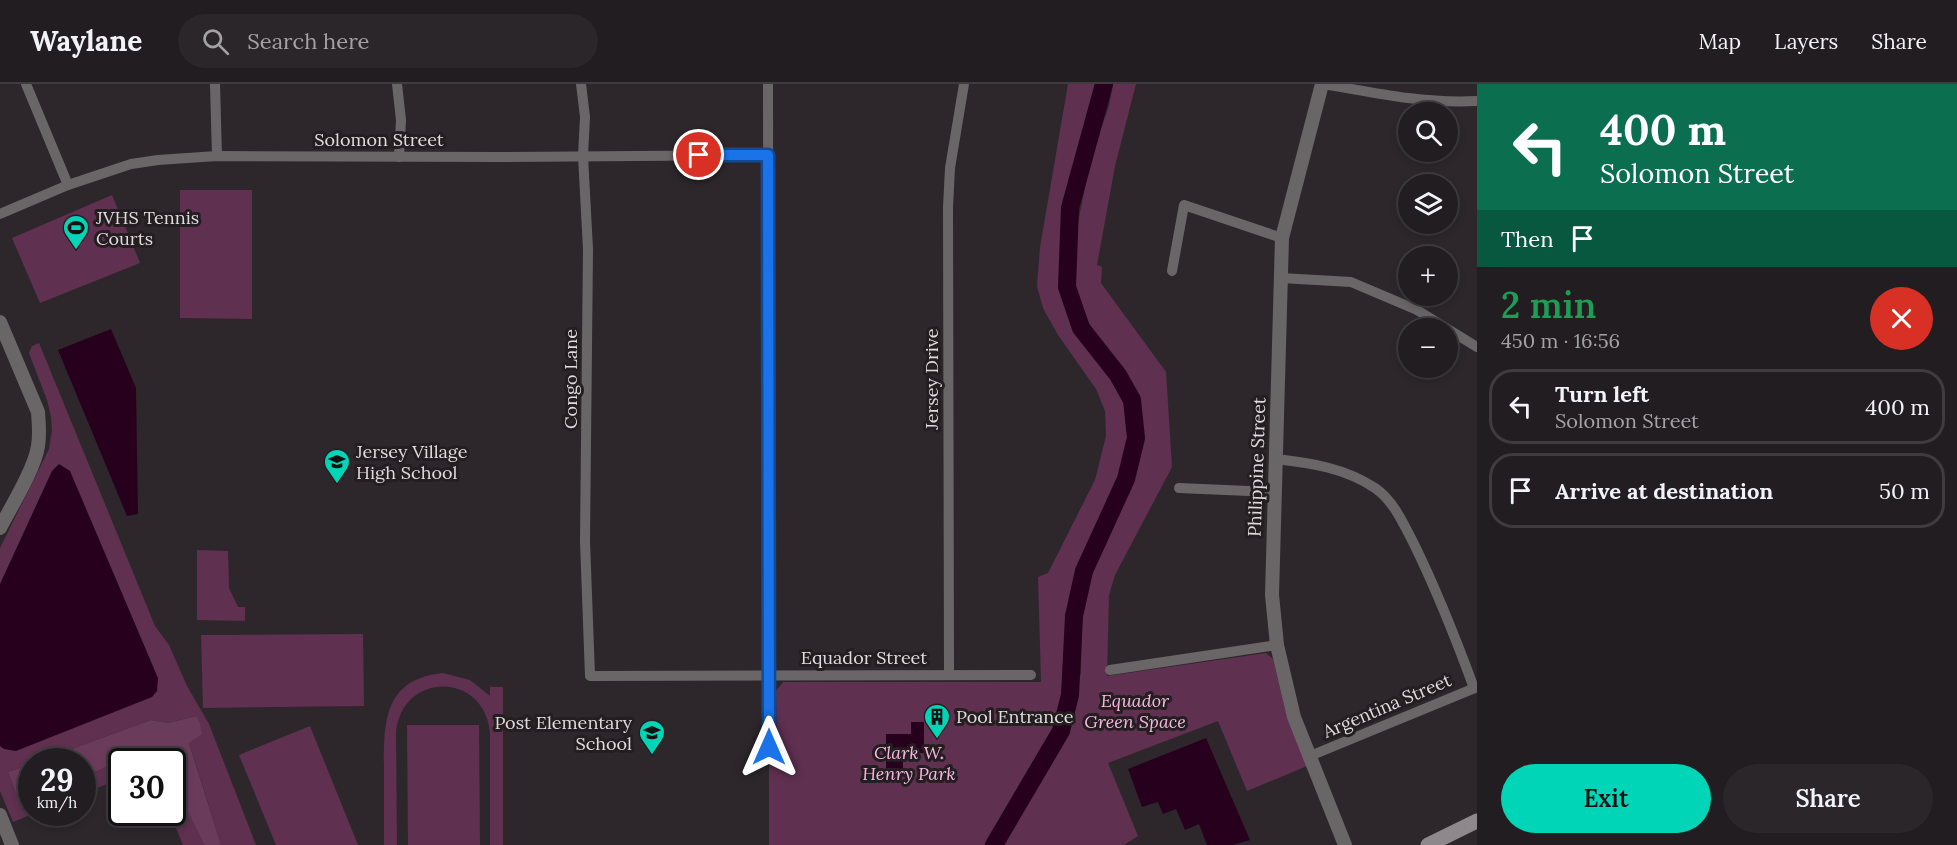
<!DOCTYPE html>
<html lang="en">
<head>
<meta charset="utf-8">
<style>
	body { margin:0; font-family:Lora,serif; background:#2a2629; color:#f1f3f6; height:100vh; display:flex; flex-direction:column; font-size:22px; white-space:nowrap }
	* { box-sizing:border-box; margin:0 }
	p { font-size:20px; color:#a2a2a5 }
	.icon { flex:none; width:33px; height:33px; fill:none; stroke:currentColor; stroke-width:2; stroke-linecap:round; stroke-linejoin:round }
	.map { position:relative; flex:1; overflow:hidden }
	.drawer { display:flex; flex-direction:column; background:#221d20; width:480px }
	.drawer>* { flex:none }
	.hud { background:#0b6e4f; color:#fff; overflow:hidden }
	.buttons { position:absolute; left:1398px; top:18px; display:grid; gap:12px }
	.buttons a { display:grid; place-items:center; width:60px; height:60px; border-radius:50%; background:#221d20; box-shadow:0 3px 9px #0003,0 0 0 2px #3f3b3e; font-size:30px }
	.speed { position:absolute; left:18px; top:664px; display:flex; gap:12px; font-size:30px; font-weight:700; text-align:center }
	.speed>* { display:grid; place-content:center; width:78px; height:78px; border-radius:50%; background:#221d20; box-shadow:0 3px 9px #0003,0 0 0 2px #3f3b3e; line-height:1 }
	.speed small { font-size:15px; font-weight:400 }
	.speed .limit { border:3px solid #111; border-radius:9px; background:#fff; color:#111 }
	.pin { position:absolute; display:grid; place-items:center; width:51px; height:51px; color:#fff; margin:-26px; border:3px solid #fff; border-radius:50%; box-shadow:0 2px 6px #0007 }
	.me { position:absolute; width:66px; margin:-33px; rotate:0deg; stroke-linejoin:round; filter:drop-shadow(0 0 4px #0008) }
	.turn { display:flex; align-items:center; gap:21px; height:126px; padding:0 24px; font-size:27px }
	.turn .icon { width:78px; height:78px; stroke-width:2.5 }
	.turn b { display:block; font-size:42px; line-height:51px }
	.then { display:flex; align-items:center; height:57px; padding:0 24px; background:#0003; gap:12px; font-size:22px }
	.round { display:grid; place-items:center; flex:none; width:63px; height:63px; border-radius:32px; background:#2a2629 }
	.overview { display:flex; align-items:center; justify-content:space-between; height:102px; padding:0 24px }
	h1 { font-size:36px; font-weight:600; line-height:45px; color:#1e9e55 }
	.button { display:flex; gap:12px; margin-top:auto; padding:12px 24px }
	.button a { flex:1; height:69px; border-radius:36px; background:#00d5b7; color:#111; font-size:24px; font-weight:600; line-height:69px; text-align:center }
	.button a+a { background:#2a2629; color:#f1f3f6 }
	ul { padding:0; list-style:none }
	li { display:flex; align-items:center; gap:18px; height:75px; margin:0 12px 9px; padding:0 12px; border:3px solid #3f3b3e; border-radius:24px }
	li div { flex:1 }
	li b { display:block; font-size:22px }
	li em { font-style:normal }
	header { display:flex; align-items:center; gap:36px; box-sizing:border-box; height:84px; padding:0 30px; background:#221d20; border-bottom:2px solid #3f3b3e }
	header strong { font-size:28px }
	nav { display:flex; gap:33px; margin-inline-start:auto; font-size:21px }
	.search { width:420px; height:54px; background:#2a2629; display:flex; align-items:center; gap:15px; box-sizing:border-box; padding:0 21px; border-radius:33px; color:#a2a2a5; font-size:22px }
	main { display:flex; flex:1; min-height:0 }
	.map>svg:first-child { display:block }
	.green { fill:#5f3050 }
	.forest { fill:#6b3b5b }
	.water { fill:#27001d }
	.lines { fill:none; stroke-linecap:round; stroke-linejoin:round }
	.river { stroke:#27001d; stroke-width:18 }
	.minor { stroke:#6a6668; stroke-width:10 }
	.tertiary { stroke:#6a6668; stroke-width:14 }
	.secondary { stroke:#8e888c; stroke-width:15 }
	.route-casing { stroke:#114b97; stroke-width:15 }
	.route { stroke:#1a73e8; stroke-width:10 }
	.labels { text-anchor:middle; stroke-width:6; stroke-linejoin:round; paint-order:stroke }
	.street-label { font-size:18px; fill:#dfdadd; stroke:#241e21 }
	.poi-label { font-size:18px; fill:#dfdadd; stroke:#241e21; text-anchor:start }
	.park-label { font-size:18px; font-style:italic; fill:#f7b7e0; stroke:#241e21 }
</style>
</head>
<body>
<header>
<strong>Waylane</strong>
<div class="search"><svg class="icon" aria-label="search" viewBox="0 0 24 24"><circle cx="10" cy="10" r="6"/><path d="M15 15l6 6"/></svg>Search here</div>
<nav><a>Map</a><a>Layers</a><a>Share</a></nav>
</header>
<main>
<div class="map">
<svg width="1477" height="761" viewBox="0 0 1477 761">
	<rect width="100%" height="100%" fill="#2d272b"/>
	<!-- green -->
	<g class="green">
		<path d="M 1068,0 L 1100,0 L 1085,42 L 1069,103 L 1061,162 L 1061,207 L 1071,239 L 1083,259 L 1115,295 L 1125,317 L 1129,348 L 1127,372 L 1073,503 L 1068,528 L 1064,617 L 1054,646 L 1034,684 L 984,761 L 769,761 L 769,679 L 777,667 L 776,607 L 783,598 L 1041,598 L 1038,493 L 1048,489 L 1095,396 L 1106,352 L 1105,327 L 1096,305 L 1058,251 L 1043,224 L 1037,202 L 1040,163 Z"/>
		<path d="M 1113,0 L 1136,0 L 1115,82 L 1097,181 L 1102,183 L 1101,199 L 1166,288 L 1172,383 L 1115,491 L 1109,511 L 1107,592 L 1266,569 L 1273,575 L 1287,633 L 1307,682 L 1247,707 L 1218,637 L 1108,679 L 1138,752 L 1124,761 L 998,761 L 1057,667 L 1071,639 L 1081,588 L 1082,518 L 1091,488 L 1132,403 L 1137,369 L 1138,321 L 1132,302 L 1100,261 L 1075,210 L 1073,164 L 1091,73 L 1109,22 Z"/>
		<path d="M 180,106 L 252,106 L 252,235 L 180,234 Z"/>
		<path d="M 112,111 L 140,179 L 40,219 L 12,154 Z"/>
		<path d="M 39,259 L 155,542 L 169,561 L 187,602 L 209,640 L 256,761 L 221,761 L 189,658 L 195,632 L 168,639 L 151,636 L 36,678 L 32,678 L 31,680 L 8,688 L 20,720 L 31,715 L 32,729 L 35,729 L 13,738 L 0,707 L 0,464 L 49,365 L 52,346 L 51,333 L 47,316 L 29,269 L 32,262 Z"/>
		<path d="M 197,466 L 228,467 L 229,504 L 238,523 L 245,523 L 245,537 L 197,536 Z"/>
		<path d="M 363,550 L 364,622 L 203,624 L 201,551 Z"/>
		<path d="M 443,589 L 470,596 L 490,612 L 490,603 L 503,603 L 503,761 L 490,761 L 490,649 C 485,587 401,587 396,649 L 397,761 L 384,761 C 384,736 384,711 384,686 C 384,639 383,595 443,589 Z"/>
		<path d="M 407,641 L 479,641 L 480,761 L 408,761 Z"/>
		<path d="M 310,642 L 358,761 L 276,761 L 239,671 Z"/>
		<path d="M 146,666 L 168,675 L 169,678 L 122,678 L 121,694 L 83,710 L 83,693 Z"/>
		<path d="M 173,687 C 182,713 194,736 204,761 L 183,761 L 170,729 L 172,729 Z"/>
	</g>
	<!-- forest -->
	<g class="forest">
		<path d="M 196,632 L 200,639 L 202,650 L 189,659 L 221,761 L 204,761 C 195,738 172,702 172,678 L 169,678 L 168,675 L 146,666 L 83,693 L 82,678 L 36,678 L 151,636 L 168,639 Z"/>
		<path d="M 31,680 L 31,715 L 20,720 L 8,688 Z"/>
	</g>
	<!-- water -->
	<g class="water">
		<path d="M 111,245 L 136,304 L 138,430 L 127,432 L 58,266 Z"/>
		<path d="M 59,380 L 70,387 L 158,594 L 157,607 L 152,613 L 16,667 L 4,665 L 0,662 L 0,500 L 52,387 Z"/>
		<path d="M 911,638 L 924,638 L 924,669 L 903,669 L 903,685 L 886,684 L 886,650 L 911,650 Z"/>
		<path d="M 1206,654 L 1250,756 L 1233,761 L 1207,761 L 1199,740 L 1185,746 L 1176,725 L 1163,730 L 1158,718 L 1142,723 L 1128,685 Z"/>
	</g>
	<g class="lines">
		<!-- river -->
		<path class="river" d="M 994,761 L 1061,647 L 1070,611 L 1074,532 L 1084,487 L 1126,395 L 1136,354 L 1132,316 L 1118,291 L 1081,244 L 1067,203 L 1070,124 L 1104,0"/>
		<!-- minor -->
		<g class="minor">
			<path d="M 26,0 L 68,101"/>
			<path d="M 215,0 L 217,72"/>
			<path d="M 397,0 L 401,36 L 399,73"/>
			<path d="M 581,0 L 585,33 L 583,72 L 588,165 L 585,457 L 590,592 L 1031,591"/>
			<path d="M 768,0 L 769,663"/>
			<path d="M 1324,0 C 1374,9 1426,20 1477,17"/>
			<path d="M 0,130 L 68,101 L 131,80 L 158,76 L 217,72 L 498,73 L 768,71"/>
			<path d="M 1172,187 L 1184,121 L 1282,154"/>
			<path d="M 1281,194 L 1351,198 L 1417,226 L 1477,263"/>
			<path d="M 1276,375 C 1311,379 1345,384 1375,404 C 1394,417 1404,441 1414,460 C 1437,507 1456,555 1474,604"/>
			<path d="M 1179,404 L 1273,408"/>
			<path d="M 1110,586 L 1277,561"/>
			<path d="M 949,591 L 948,123 L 950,84 L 964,0"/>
			<path d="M 1310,672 L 1477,603"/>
		</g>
		<!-- tertiary -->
		<g class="tertiary">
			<path d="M 1322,0 L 1282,154 L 1272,511 L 1277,561 L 1294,633 L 1345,761"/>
			<path d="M 0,238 L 38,328 C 39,340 40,351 38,362 C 35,384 11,423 0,444"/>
			<path d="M 0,731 L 12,761"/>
		</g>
		<!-- secondary -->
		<path class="secondary" d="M 1428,761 L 1477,737"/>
	</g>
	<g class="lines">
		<defs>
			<path id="route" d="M 699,71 L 768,71 L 769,663"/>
		</defs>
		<!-- route casing -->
		<use href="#route" class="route-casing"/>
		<!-- route -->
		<use href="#route" class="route"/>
	</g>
	<!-- icons -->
	<defs>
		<symbol id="stadium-pin" viewBox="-11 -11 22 30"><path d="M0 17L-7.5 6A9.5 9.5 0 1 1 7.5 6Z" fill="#00d5b7" stroke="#241e21"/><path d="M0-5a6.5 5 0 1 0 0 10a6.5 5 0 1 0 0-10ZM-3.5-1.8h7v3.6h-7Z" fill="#111"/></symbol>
		<symbol id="school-pin" viewBox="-11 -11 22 30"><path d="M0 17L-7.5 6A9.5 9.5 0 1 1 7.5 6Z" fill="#00d5b7" stroke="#241e21"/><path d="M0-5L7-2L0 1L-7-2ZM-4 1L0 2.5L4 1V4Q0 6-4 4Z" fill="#111"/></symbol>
		<symbol id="building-pin" viewBox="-11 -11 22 30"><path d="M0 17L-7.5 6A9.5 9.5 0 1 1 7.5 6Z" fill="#00d5b7" stroke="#241e21"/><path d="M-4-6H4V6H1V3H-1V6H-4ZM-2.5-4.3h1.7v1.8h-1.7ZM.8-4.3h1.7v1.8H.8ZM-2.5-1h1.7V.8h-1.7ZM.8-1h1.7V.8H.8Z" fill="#111"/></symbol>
	</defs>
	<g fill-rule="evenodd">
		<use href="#stadium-pin" x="61" y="129" width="30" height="40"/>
		<use href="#school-pin" x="322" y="363" width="30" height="40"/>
		<use href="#building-pin" x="922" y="618" width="30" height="40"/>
		<use href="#school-pin" x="637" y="634" width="30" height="40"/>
	</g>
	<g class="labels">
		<!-- street labels -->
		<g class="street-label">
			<text x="379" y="62">Solomon Street</text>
			<text transform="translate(571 295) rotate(-90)" y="6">Congo Lane</text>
			<text transform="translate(932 295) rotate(-90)" y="6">Jersey Drive</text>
			<text transform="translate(1257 383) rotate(-88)" y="6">Philippine Street</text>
			<text x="864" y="580">Equador Street</text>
			<text transform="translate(1387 622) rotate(-23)" y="6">Argentina Street</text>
		</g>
		<!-- poi labels -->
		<g class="poi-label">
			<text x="96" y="140">JVHS Tennis<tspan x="96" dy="21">Courts</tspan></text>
			<text x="356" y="374">Jersey Village<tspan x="356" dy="21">High School</tspan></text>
			<text x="956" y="639">Pool Entrance</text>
			<text x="632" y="645" text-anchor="end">Post Elementary<tspan x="632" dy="21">School</tspan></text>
		</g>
		<!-- park labels -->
		<g class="park-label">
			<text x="1135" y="623">Equador<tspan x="1135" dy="21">Green Space</tspan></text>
			<text x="909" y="675">Clark W.<tspan x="909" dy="21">Henry Park</tspan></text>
		</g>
	</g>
</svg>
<div class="buttons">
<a><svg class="icon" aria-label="search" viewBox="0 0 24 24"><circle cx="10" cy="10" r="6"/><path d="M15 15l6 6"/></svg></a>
<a><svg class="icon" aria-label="layers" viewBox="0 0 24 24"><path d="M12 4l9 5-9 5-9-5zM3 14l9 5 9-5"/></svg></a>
<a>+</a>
<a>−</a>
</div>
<div class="speed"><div>29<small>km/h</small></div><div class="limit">30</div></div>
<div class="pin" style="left:699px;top:71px;background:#d93025"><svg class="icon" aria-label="arrive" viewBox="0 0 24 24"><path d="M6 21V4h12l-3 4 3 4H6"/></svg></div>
<svg class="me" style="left:769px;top:663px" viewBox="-20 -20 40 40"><path d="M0-17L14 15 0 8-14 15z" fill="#1a73e8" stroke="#fff" stroke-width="4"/></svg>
</div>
<section class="drawer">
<div class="hud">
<div class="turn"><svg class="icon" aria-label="left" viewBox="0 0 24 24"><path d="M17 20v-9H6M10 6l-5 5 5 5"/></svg><div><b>400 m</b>Solomon Street</div></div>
<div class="then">Then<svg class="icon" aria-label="arrive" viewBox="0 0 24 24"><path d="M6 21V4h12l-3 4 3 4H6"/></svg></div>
</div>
<div class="overview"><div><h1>2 min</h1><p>450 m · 16:56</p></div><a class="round" style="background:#d93025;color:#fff"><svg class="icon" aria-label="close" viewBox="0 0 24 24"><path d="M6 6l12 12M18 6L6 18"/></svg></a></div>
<ul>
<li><svg class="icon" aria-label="left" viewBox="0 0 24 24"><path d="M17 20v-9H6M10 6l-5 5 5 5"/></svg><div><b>Turn left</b><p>Solomon Street</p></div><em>400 m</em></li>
<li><svg class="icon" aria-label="arrive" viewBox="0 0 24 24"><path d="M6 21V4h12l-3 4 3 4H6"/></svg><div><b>Arrive at destination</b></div><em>50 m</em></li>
</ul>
<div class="button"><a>Exit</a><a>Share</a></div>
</section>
</main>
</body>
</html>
